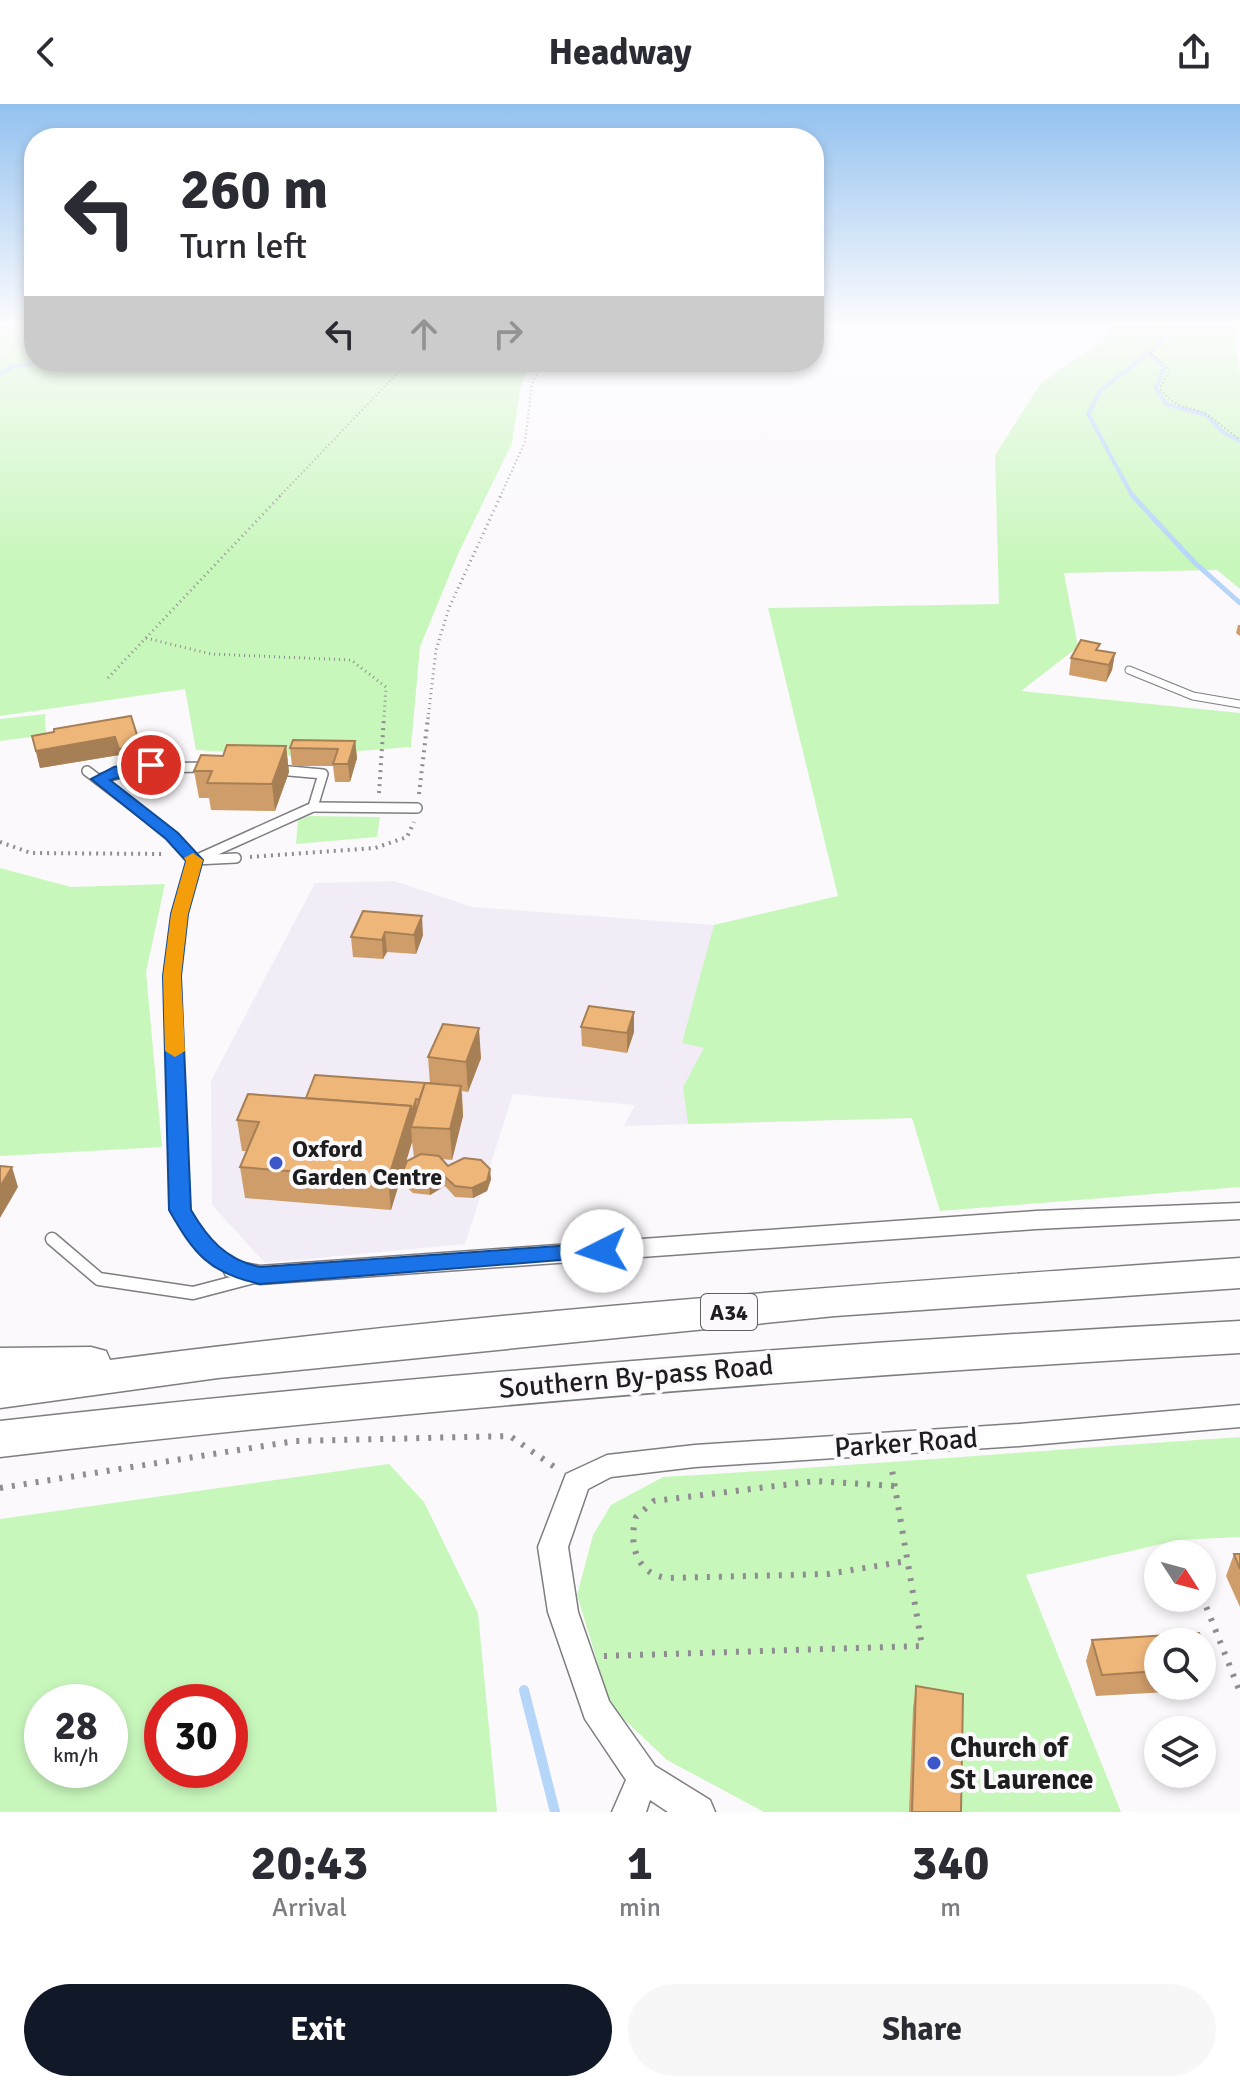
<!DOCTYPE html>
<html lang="en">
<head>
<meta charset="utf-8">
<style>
	body { margin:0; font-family:Signika,sans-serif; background:#f7f7f7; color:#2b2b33; height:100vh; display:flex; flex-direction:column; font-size:30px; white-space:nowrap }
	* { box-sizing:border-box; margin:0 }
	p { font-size:26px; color:#7c7c81 }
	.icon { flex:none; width:44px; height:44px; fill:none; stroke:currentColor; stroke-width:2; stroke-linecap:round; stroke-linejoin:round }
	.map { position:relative; height:1708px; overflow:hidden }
	.panel { display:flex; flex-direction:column; background:#fff; flex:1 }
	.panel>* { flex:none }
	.banner { position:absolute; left:24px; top:24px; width:800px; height:244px; border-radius:32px; box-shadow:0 4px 12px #0003; background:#fff; color:#2b2b33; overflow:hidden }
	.needle { width:52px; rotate:126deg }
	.fabs { position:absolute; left:1144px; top:1436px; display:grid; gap:16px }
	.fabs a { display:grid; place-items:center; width:72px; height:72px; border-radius:50%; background:#fff; box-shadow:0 4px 12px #0003; font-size:40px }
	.speed { position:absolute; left:24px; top:1580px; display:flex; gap:16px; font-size:40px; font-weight:700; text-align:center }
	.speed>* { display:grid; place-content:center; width:104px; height:104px; border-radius:50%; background:#fff; box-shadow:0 4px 12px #0003; line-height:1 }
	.speed small { font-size:20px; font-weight:400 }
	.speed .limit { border:12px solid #d22; background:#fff; color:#111 }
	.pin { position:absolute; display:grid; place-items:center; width:68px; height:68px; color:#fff; margin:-34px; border:4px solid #fff; border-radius:50%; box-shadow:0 2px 8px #0007 }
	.me { position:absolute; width:88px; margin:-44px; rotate:266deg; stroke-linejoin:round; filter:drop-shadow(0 0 6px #0008) }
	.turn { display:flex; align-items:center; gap:28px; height:168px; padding:0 24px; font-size:36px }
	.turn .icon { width:104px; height:104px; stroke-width:2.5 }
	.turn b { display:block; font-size:56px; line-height:68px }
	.lanes { display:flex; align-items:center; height:76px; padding:0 24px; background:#0003; justify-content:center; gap:40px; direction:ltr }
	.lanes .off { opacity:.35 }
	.eta { display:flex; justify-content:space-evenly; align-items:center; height:136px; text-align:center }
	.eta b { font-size:48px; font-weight:700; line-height:56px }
	.action { display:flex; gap:16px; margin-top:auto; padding:16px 24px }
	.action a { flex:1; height:92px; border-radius:48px; background:#111827; color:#fff; font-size:32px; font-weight:700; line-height:92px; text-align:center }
	.action a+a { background:#f7f7f7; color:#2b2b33 }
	header { display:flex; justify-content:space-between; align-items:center; height:104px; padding:0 24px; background:#fff; font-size:36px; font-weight:700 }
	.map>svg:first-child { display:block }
	.built { fill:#f1ecf6 }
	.green { fill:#c8f7bc; fill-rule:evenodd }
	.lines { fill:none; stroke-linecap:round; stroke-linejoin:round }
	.stream-far2 { stroke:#b5d5f9; stroke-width:4 }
	.stream-far1 { stroke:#b5d5f9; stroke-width:5 }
	.stream { stroke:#b5d5f9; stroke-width:10 }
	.service-far2-casing { stroke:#7e7d80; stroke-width:9 }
	.service-far1-casing { stroke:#7e7d80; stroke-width:12 }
	.service-casing { stroke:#7e7d80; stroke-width:15 }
	.minor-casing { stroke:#7e7d80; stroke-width:3 }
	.trunk-casing { stroke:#7e7d80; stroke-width:3 }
	.path-far3 { stroke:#8f8d8f; stroke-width:2; stroke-dasharray:1 3; stroke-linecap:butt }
	.path-far2 { stroke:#8f8d8f; stroke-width:3; stroke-dasharray:1 4; stroke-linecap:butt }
	.path-far1 { stroke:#8f8d8f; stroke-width:4; stroke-dasharray:2 5; stroke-linecap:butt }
	.path { stroke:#8f8d8f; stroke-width:6; stroke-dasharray:3 9; stroke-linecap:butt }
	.service-far2 { stroke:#fff; stroke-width:7 }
	.service-far1 { stroke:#fff; stroke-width:9 }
	.service { stroke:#fff; stroke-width:12 }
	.minor { fill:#fff; fill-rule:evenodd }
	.trunk { fill:#fff; fill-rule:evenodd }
	.wall { fill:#ce9d69; fill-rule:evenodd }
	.shaded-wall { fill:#a77f55 }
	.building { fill:#efb67a; stroke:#a77f55; stroke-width:2 }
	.route { fill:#1a73e8; stroke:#114b97; stroke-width:2 }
	.slow { fill:#f59e0b }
	.poi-dot { fill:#3b57c9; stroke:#fbf9fc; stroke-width:3 }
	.labels { text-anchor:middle; stroke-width:8; stroke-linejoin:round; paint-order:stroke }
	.shield { fill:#fbf9fc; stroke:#616061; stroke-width:2 }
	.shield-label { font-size:22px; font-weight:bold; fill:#1f1e1f }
	.poi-label { font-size:24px; font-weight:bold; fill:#1f1e1f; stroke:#fbf9fc; text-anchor:start }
	.near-street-label { font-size:28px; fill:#1f1e1f; stroke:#fbf9fc }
	.near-poi-label { font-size:28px; font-weight:bold; fill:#1f1e1f; stroke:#fbf9fc; text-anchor:start }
</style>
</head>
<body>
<header><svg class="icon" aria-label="back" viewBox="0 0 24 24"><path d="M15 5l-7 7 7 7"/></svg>Headway<svg class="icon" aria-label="share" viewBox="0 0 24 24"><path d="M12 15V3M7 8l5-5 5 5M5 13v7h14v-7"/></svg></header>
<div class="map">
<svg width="1240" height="1708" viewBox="0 0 1240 1708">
	<rect width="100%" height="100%" fill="#fbf9fc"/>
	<!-- built -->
	<path class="built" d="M 394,777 L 472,803 L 714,821 L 838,793 L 912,1014 L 624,1022 L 635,1001 L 513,990 L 465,1140 L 265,1159 L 212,1101 L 211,977 L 315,779 Z"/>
	<!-- green -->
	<g class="green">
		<path d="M 0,219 L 34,219 L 34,258 L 532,258 L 521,280 L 512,339 L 458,450 L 420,543 L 411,643 L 294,652 L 196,646 L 185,585 L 0,612 Z"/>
		<path d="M 1111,219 L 1240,219 L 1235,242 L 1240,270 L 1240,485 L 1217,466 L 1064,469 L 1078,543 L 1021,587 L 1240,609 L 1240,1083 L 940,1107 L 912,1014 L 688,1020 L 683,983 L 704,944 L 682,939 L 714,821 L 838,792 L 768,504 L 999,500 L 995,351 L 1041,279 L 1109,233 Z"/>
		<path d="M 45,610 L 46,631 L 0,637 L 0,615 Z"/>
		<path d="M 309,712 L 380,713 L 377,733 L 296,740 L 298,716 Z"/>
		<path d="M 0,764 L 71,783 L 165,780 L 146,868 L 162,1043 L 0,1052 Z"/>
		<path d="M 1240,1333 L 1240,1433 L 1179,1436 L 1026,1471 L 1121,1708 L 764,1708 L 667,1656 L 611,1603 L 577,1491 L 593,1431 L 611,1401 L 663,1373 C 855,1362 1047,1346 1240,1333 Z"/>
		<path d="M 389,1360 L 424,1398 L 478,1509 L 497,1708 L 0,1708 L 0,1415 ZM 42,1598 L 110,1598 L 110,1666 L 42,1666 ZM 162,1598 L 230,1598 L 230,1666 L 162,1666 Z"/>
	</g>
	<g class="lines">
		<!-- stream-far2 -->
		<g class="stream-far2">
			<path d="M 1160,240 L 1173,219"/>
			<path d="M 1149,249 L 1164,263 L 1156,284 L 1166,300 L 1206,311 L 1224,329 L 1240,337"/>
			<path d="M 0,270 L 11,263 L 43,258"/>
			<path d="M 1133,393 L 1088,310 L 1100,287 L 1154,245"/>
		</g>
		<!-- stream-far1 -->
		<path class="stream-far1" d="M 1132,391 L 1194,458 L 1240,499"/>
		<!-- stream -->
		<path class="stream" d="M 524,1586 L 555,1708"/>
		<defs>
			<path id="service-far2" d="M 1129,566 L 1193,592 L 1240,600"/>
			<g id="service-far1">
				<path d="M 87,667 L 172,732 L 195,756 L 313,703 L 323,670 L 278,666"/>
				<path d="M 99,675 L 140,664 L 210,663"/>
				<path d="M 313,703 L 417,704"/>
				<path d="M 173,896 C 171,847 181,802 195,756 L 236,754"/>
			</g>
			<g id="service">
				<path d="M 173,894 L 180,1106 L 203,1140 L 235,1166"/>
				<path d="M 52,1135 L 99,1175 L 193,1189 L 254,1173"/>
			</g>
			<g id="minor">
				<path d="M 1240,1099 L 1240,1115 L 1036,1125 L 260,1180 L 226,1172 L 223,1166 L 226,1160 L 235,1157 L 260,1162 L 1036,1107 Z"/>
				<path d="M 1240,1301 L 1240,1323 L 1019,1342 L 695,1363 L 611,1373 L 588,1385 L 568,1443 L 578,1508 L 609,1597 L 655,1662 L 710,1696 L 715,1708 L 668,1708 L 650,1696 L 646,1708 L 612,1708 L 626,1676 L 585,1615 L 548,1508 L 538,1443 L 566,1370 L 607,1351 L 695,1341 L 1019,1320 Z"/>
			</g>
			<g id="trunk">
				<path d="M 1240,1154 L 1240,1184 L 835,1212 L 218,1274 L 0,1304 L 0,1244 L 91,1243 L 106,1247 L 110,1256 C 485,1207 863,1180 1240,1154 Z"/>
				<path d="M 1240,1217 L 1240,1249 C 825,1272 412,1305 0,1353 L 0,1317 C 412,1271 826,1239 1240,1217 Z"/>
			</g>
		</defs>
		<!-- service-far2 casing -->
		<use href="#service-far2" class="service-far2-casing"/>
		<!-- service-far1 casing -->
		<use href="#service-far1" class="service-far1-casing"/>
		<!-- service casing -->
		<use href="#service" class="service-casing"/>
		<!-- minor casing -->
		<use href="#minor" class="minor-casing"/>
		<!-- trunk casing -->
		<use href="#trunk" class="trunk-casing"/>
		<!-- path-far3 -->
		<g class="path-far3">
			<path d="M 1165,219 L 1167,223 L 1153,232 L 1156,243 L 1150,250 L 1167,262 L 1168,268 L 1160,285 C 1182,310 1187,299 1209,312 C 1220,319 1228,328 1240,335"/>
			<path d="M 279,393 L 408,258"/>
			<path d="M 500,393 L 525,338 L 532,280 L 543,258"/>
		</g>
		<!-- path-far2 -->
		<g class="path-far2">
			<path d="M 146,534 L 211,550 L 351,556 L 386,583 L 384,615"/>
			<path d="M 108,574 L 281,391"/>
			<path d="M 428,615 L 436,546 L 449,504 L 501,391"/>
		</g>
		<!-- path-far1 -->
		<g class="path-far1">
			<path d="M 379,689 L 384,613"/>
			<path d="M 419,690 L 428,613"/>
			<path d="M 0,738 L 31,749 L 166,750"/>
			<path d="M 250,753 L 375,744 L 407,733 L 414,718"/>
		</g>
		<!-- path -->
		<g class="path">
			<path d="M 894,1382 L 816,1377 L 654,1397 L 636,1413 C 628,1441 637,1471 668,1474 L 828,1470 L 907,1457"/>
			<path d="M 0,1384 L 295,1337 L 510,1332 L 556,1364"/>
			<path d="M 1202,1492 L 1240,1588"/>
			<path d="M 604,1552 L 922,1542 L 891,1360"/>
		</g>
		<!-- service-far2 -->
		<use href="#service-far2" class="service-far2"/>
		<!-- service-far1 -->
		<use href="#service-far1" class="service-far1"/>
		<!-- service -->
		<use href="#service" class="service"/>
		<!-- minor -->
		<use href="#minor" class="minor"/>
		<!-- trunk -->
		<use href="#trunk" class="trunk"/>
	</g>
	<!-- wall -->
	<g class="wall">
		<path d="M 1238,521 L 1240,521 L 1240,532 L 1236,529 Z"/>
		<path d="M 1098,546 L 1115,549 L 1112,566 L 1106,578 L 1069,571 L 1071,554 Z"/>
		<path d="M 32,632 L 138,634 L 154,657 L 143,659 L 149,683 L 129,686 L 119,651 L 40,664 Z"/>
		<path d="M 355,637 L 357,654 L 350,678 L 335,678 L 333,662 L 292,662 L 290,644 Z"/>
		<path d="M 286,642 L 289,668 L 275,707 L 211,706 L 209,694 L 199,694 L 194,667 L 223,652 Z"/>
		<path d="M 363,807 L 423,831 L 416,850 L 387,848 L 383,855 L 353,853 L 351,833 Z"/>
		<path d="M 634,908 L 634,928 L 627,949 L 582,942 L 581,923 Z"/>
		<path d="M 428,953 L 481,954 L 468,988 L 462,987 L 463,1012 L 452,1056 L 442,1055 L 448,1062 L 491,1075 L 487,1087 L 473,1094 L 455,1093 L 445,1082 L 430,1091 L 413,1089 L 403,1080 L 402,1069 L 391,1106 L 245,1094 L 240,1063 L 247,1047 L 242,1047 L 237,1016 L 306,994 L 430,980 ZM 412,1038 L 414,1053 L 403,1068 Z"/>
		<path d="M 1234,1450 L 1240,1450 L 1240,1503 L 1226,1472 Z"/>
		<path d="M 1199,1529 L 1212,1564 L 1204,1586 L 1096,1592 L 1086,1557 L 1092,1536 ZM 1158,1538 L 1202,1538 L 1202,1582 L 1158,1582 Z"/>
		<path d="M 916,1582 L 961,1708 L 909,1708 L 913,1604 Z"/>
	</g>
	<!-- shaded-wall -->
	<g class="shaded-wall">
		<path d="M 1115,549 L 1112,566 L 1106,578 L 1109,561 Z"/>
		<path d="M 115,633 L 119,651 L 40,664 L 36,647 Z"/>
		<path d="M 355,637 L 357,654 L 350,678 L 348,660 Z"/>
		<path d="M 151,640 L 154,657 L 123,663 L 119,645 Z"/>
		<path d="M 286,642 L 289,668 L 275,707 L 272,680 Z"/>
		<path d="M 147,674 L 149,683 L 129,686 L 127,677 Z"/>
		<path d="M 422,812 L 423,831 L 416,850 L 414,831 Z"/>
		<path d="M 385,828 L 387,848 L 383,855 L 382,836 Z"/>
		<path d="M 634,908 L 634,928 L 627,949 L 627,929 Z"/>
		<path d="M 479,924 L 481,954 L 468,988 L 466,958 Z"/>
		<path d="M 461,982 L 463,1012 L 452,1056 L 450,1025 Z"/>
		<path d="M 416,995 L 417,1006 L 411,1023 L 412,1038 L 391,1106 L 388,1075 L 411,1002 Z"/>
		<path d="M 12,1063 L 18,1083 L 0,1114 L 0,1083 Z"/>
		<path d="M 490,1065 L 491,1075 L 487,1087 L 473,1094 L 472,1084 Z"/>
		<path d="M 444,1072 L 445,1082 L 430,1091 L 429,1080 Z"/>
	</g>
	<!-- building -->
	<g class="building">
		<path d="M 1081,536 L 1100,540 L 1096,546 L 1115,549 L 1109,561 L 1071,554 Z"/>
		<path d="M 131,612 L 138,634 L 148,632 L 151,640 L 119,645 L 115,633 L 36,647 L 32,632 L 54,628 L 54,625 Z"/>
		<path d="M 293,636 L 355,637 L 348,660 L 333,660 L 338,645 L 290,644 Z"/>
		<path d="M 227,641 L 286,642 L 272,680 L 207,679 L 212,667 L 194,667 L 201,651 L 223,652 Z"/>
		<path d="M 142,656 L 147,674 L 127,677 L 122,659 Z"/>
		<path d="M 363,807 L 422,812 L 414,831 L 385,828 L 382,836 L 351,833 Z"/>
		<path d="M 589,902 L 634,908 L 627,929 L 581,923 Z"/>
		<path d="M 443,920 L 479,924 L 466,958 L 428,953 Z"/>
		<path d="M 315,971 L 440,980 L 425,979 L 419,996 L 416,995 L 412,1008 L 411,1002 L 306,994 Z"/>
		<path d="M 425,979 L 461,982 L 450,1025 L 411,1023 Z"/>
		<path d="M 248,990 L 411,1002 L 388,1075 L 240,1063 L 259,1018 L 237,1016 Z"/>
		<path d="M 421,1050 L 439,1052 L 448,1062 L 464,1054 L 481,1056 L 490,1065 L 487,1077 L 472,1084 L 455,1082 L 444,1072 L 429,1080 L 412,1079 L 402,1069 L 407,1057 Z"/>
		<path d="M 0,1062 L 12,1063 L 0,1083 Z"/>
		<path d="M 1234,1450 L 1240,1450 L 1240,1465 Z"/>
		<path d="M 1199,1529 L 1212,1564 L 1202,1565 L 1202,1538 L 1158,1538 L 1158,1567 L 1102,1571 L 1092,1536 Z"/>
		<path d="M 916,1582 L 963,1590 L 961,1708 L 912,1708 Z"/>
	</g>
	<!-- sky -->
	<linearGradient id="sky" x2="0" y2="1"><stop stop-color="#93c1ef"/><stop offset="0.48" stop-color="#fdfcfe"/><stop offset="1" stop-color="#fdfcfe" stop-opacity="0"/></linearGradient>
	<rect width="1240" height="458" fill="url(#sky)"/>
	<!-- route -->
	<path class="route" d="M 151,656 L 156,657 L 156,664 L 110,676 L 178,729 L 203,756 L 188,810 L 181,872 L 191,1106 C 208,1135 226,1156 260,1163 L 602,1139 L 610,1141 L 613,1147 L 610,1152 L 260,1180 C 209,1169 194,1150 169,1106 L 163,872 L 171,810 L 186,757 L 166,735 L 91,675 L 114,663 Z"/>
	<!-- slow -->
	<path class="slow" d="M 193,749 L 203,756 L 188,810 L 181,872 L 185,947 L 175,953 L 165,947 L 163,872 L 171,810 L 186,757 L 184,754 Z"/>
	<!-- markers -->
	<g class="poi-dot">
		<circle cx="276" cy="1059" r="8"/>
		<circle cx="934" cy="1659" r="8"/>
	</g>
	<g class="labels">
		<!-- shield labels -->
		<rect class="shield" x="701" y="1190" width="56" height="36" rx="6"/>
		<g class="shield-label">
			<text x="729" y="1216">A34</text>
		</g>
		<!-- poi labels -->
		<g class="poi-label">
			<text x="292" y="1053">Oxford<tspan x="292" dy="28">Garden Centre</tspan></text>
		</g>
		<!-- near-street labels -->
		<g class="near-street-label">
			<text transform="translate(636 1272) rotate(-5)" y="10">Southern By-pass Road</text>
			<text transform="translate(906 1338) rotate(-4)" y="10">Parker Road</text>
		</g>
		<!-- near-poi labels -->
		<g class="near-poi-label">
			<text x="950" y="1653">Church of<tspan x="950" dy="32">St Laurence</tspan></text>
		</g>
	</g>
</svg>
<div class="fabs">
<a><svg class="needle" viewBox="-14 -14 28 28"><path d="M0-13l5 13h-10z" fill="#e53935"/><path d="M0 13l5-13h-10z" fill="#7c7c81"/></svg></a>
<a><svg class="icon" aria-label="search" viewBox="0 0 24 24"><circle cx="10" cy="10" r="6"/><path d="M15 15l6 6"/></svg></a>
<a><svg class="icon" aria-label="layers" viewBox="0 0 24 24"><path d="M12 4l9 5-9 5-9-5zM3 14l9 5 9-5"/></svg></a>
</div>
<div class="speed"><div>28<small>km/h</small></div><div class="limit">30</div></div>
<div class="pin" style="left:151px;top:661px;background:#d93025"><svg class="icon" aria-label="arrive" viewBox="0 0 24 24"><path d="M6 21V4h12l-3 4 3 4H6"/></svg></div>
<svg class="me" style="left:602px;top:1147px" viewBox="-20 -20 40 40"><circle r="19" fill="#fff"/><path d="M0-13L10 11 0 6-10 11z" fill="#1a73e8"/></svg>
<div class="banner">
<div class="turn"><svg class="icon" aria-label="left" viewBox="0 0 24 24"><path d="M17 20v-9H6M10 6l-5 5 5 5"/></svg><div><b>260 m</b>Turn left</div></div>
<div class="lanes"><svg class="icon" aria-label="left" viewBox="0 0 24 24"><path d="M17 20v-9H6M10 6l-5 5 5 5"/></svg><svg class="icon off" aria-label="ahead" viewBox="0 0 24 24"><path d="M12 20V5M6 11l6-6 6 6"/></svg><svg class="icon off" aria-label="right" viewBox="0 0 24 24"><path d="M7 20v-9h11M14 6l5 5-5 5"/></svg></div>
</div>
</div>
<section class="panel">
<div class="eta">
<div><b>20:43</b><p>Arrival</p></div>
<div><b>1</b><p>min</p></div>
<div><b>340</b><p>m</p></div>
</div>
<div class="action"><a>Exit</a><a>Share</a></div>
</section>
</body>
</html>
